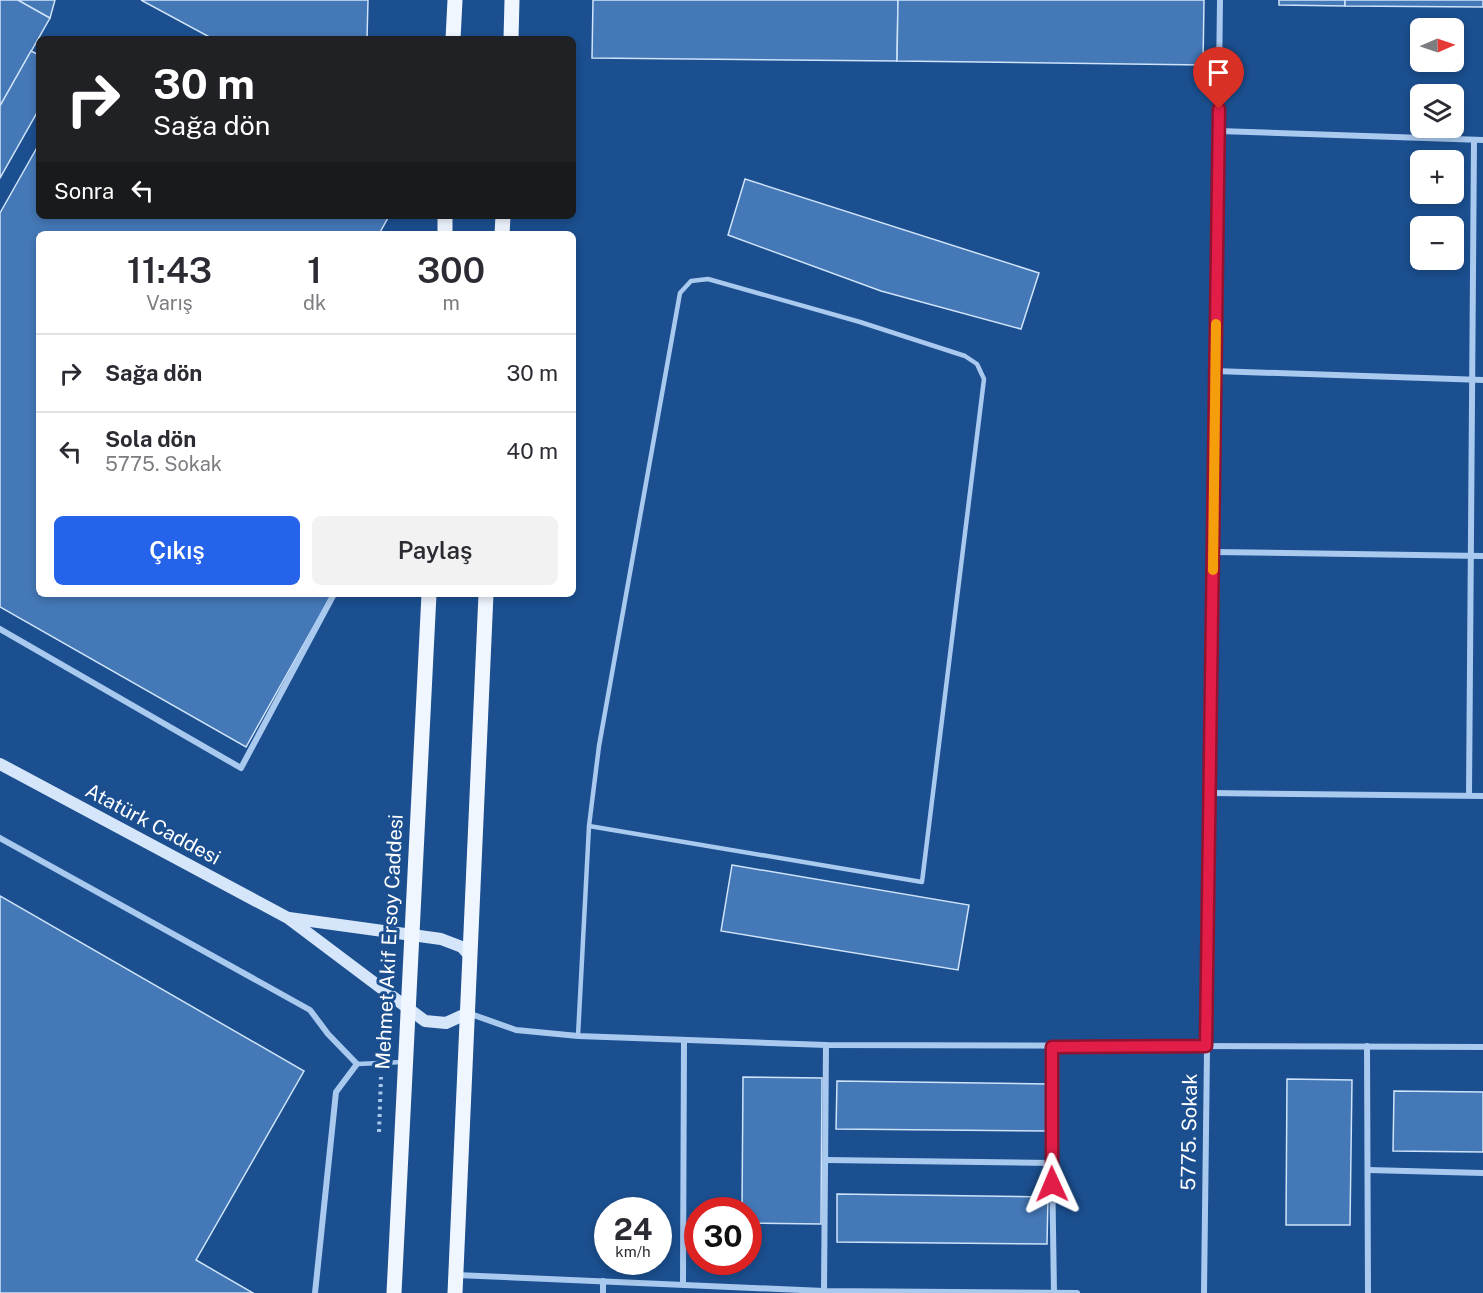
<!DOCTYPE html>
<html lang="tr">
<head>
<meta charset="utf-8">
<style>
	body { margin:0; font-family:"Public Sans",sans-serif; background:#f2f2f3; color:#2b2b33; height:100vh; display:flex; flex-direction:column; font-size:22px; white-space:nowrap }
	* { box-sizing:border-box; margin:0 }
	p { font-size:20px; color:#7c7c81 }
	.icon { flex:none; width:33px; height:33px; fill:none; stroke:currentColor; stroke-width:2; stroke-linecap:round; stroke-linejoin:round }
	.map { position:relative; flex:1; overflow:hidden }
	.details { position:absolute; left:36px; top:231px; width:540px; height:366px; display:flex; flex-direction:column; background:#fff; border-radius:9px; box-shadow:0 3px 9px #0003 }
	.details>* { flex:none }
	.top-card { position:absolute; left:36px; top:36px; width:540px; height:183px; border-radius:9px; box-shadow:0 3px 9px #0003; background:#202124; color:#fff; overflow:hidden }
	.needle { width:39px; rotate:88deg }
	.controls { position:absolute; left:1410px; top:18px; display:grid; gap:12px }
	.controls a { display:grid; place-items:center; width:54px; height:54px; border-radius:9px; background:#fff; box-shadow:0 3px 9px #0003; font-size:30px }
	.speed { position:absolute; left:594px; top:1197px; display:flex; gap:12px; font-size:30px; font-weight:700; text-align:center }
	.speed>* { display:grid; place-content:center; width:78px; height:78px; border-radius:50%; background:#fff; box-shadow:0 3px 9px #0003; line-height:1 }
	.speed small { font-size:15px; font-weight:400 }
	.speed .limit { border:9px solid #d22; background:#fff; color:#111 }
	.pin { position:absolute; display:grid; place-items:center; width:51px; height:51px; color:#fff; margin:-62px -26px; border-radius:50% 50% 50% 0; rotate:-45deg; box-shadow:0 0 6px #0007 }
	.pin .icon { rotate:45deg }
	.me { position:absolute; width:66px; margin:-33px; rotate:359deg; stroke-linejoin:round; filter:drop-shadow(0 0 4px #0008) }
	.turn { display:flex; align-items:center; gap:21px; height:126px; padding:0 18px; font-size:27px }
	.turn .icon { width:78px; height:78px; stroke-width:2.5 }
	.turn b { display:block; font-size:42px; line-height:51px }
	.then { display:flex; align-items:center; height:57px; padding:0 18px; background:#0003; gap:12px; font-size:22px }
	.eta { display:flex; justify-content:space-evenly; align-items:center; height:102px; text-align:center }
	.eta b { font-size:36px; font-weight:600; line-height:42px }
	.primary-button { display:flex; gap:12px; margin-top:auto; padding:12px 18px }
	.primary-button a { flex:1; height:69px; border-radius:9px; background:#2563eb; color:#fff; font-size:24px; font-weight:600; line-height:69px; text-align:center }
	.primary-button a+a { background:#f2f2f3; color:#2b2b33 }
	ul { padding:0; list-style:none }
	li { display:flex; align-items:center; gap:18px; height:78px; padding:0 18px; border-top:2px solid #e1e1e2 }
	li div { flex:1 }
	li b { display:block; font-size:22px }
	li em { font-style:normal }
	.map>svg:first-child { display:block }
	.building { fill:#4478b7; stroke:#cfe3fa; stroke-width:1.5 }
	.lines { fill:none; stroke-linecap:round; stroke-linejoin:round }
	.path { stroke:#a9c9ee; stroke-width:4; stroke-dasharray:3 4.5; stroke-linecap:butt }
	.lane { stroke:#a9c9ee; stroke-width:4.5 }
	.street { stroke:#a9c9ee; stroke-width:6 }
	.secondary { stroke:#d6e6fa; stroke-width:12 }
	.primary { stroke:#f0f6ff; stroke-width:15 }
	.route-casing { stroke:#92132f; stroke-width:15 }
	.route { stroke:#e11d48; stroke-width:10 }
	.slow { stroke:#f59e0b; stroke-width:10 }
	.labels { text-anchor:middle; stroke-width:6; stroke-linejoin:round; paint-order:stroke }
	.street-label { font-size:20px; fill:#fff; stroke:#1b4f8f }
</style>
</head>
<body>
<div class="map">
<svg width="1483" height="1293" viewBox="0 0 1483 1293">
	<rect width="100%" height="100%" fill="#1b4f8f"/>
	<!-- building -->
	<g class="building">
		<path d="M 0,0 L 18,0 L 50,18 L 0,106 Z"/>
		<path d="M 18,0 L 55,0 L 50,18 Z"/>
		<path d="M 141,0 L 368,0 L 367,39 L 213,39 Z"/>
		<path d="M 593,0 L 898,0 L 897,61 L 592,58 Z"/>
		<path d="M 898,0 L 1204,0 L 1203,65 L 897,61 Z"/>
		<path d="M 1279,0 L 1345,0 L 1345,6 L 1279,5 Z"/>
		<path d="M 1345,0 L 1483,0 L 1483,7 L 1345,6 Z"/>
		<path d="M 31,51 L 39,55 L 39,109 L 0,178 L 0,106 Z"/>
		<path d="M 39,144 L 39,216 L 389,216 L 379,234 L 39,234 L 39,594 L 332,594 L 246,747 L 0,607 L 0,213 Z"/>
		<path d="M 745,179 L 1039,273 L 1021,329 L 881,291 L 728,235 Z"/>
		<path d="M 732,865 L 969,905 L 958,970 L 721,931 Z"/>
		<path d="M 0,896 L 304,1071 L 196,1260 L 253,1293 L 0,1293 Z"/>
		<path d="M 743,1077 L 822,1078 L 821,1224 L 748,1223 L 748,1210 L 742,1210 Z"/>
		<path d="M 1287,1079 L 1352,1080 L 1350,1225 L 1286,1225 Z"/>
		<path d="M 837,1081 L 1047,1084 L 1047,1131 L 836,1129 Z"/>
		<path d="M 1394,1091 L 1483,1092 L 1483,1152 L 1393,1151 Z"/>
		<path d="M 837,1194 L 1048,1197 L 1047,1244 L 837,1242 Z"/>
	</g>
	<g class="lines">
		<!-- path -->
		<g class="path">
			<path d="M 387,967 L 387,951"/>
			<path d="M 382,1048 L 384,1014"/>
			<path d="M 379,1132 L 381,1077"/>
		</g>
		<!-- lane -->
		<g class="lane">
			<path d="M 578,1036 L 589,826 L 599,746 L 680,293 L 691,281 L 708,279 L 860,322 L 965,356 L 977,364 L 984,379 L 922,882 L 589,826"/>
			<path d="M 357,1064 L 403,1062"/>
		</g>
		<!-- street -->
		<g class="street">
			<path d="M 1219,131 L 1483,140"/>
			<path d="M 1215,371 L 1483,380"/>
			<path d="M 1213,552 L 1483,556"/>
			<path d="M 0,629 L 241,768 L 334,594"/>
			<path d="M 1210,793 L 1483,796"/>
			<path d="M 1469,795 L 1474,140"/>
			<path d="M 0,838 L 310,1010 L 328,1034 L 357,1064 L 336,1092 L 315,1293"/>
			<path d="M 468,1013 L 516,1030 L 578,1036 L 826,1045 L 1483,1047"/>
			<path d="M 1367,1046 L 1368,1293"/>
			<path d="M 826,1160 L 1052,1163 L 1054,1293"/>
			<path d="M 1052,1163 L 1052,1047"/>
			<path d="M 1368,1170 L 1483,1173"/>
			<path d="M 456,1275 L 824,1291 L 1077,1293"/>
			<path d="M 683,1283 L 684,1040"/>
			<path d="M 824,1291 L 826,1045"/>
			<path d="M 603,1293 L 603,1281"/>
			<path d="M 1204,1293 L 1220,0"/>
		</g>
		<!-- secondary -->
		<g class="secondary">
			<path d="M 0,764 L 288,918 L 425,1021 L 446,1023 L 468,1013"/>
			<path d="M 289,918 L 441,939 L 462,947 L 470,956"/>
		</g>
		<!-- primary -->
		<g class="primary">
			<path d="M 453,39 L 455,0"/>
			<path d="M 511,39 L 512,0"/>
			<path d="M 445,234 L 445,216"/>
			<path d="M 502,234 L 503,216"/>
			<path d="M 394,1293 L 429,594"/>
			<path d="M 455,1293 L 486,594"/>
		</g>
	</g>
	<g class="lines">
		<defs>
			<path id="route" d="M 1052,1184 L 1052,1047 L 1206,1046 L 1219,109"/>
		</defs>
		<!-- route casing -->
		<use href="#route" class="route-casing"/>
		<!-- route -->
		<use href="#route" class="route"/>
		<!-- slow -->
		<path class="slow" d="M 1213,570 L 1216,324"/>
	</g>
	<g class="labels">
		<!-- street labels -->
		<g class="street-label">
			<text transform="translate(153 824) rotate(28)" y="7">Atatürk Caddesi</text>
			<text transform="translate(389 942) rotate(-87)" y="7">Mehmet Akif Ersoy Caddesi</text>
			<text transform="translate(1189 1132) rotate(-89)" y="7">5775. Sokak</text>
		</g>
	</g>
</svg>
<div class="controls">
<a><svg class="needle" viewBox="-14 -14 28 28"><path d="M0-13l5 13h-10z" fill="#e53935"/><path d="M0 13l5-13h-10z" fill="#7c7c81"/></svg></a>
<a><svg class="icon" aria-label="layers" viewBox="0 0 24 24"><path d="M12 4l9 5-9 5-9-5zM3 14l9 5 9-5"/></svg></a>
<a>+</a>
<a>−</a>
</div>
<div class="speed"><div>24<small>km/h</small></div><div class="limit">30</div></div>
<div class="pin" style="left:1219px;top:109px;background:#d93025"><svg class="icon" aria-label="arrive" viewBox="0 0 24 24"><path d="M6 21V4h12l-3 4 3 4H6"/></svg></div>
<svg class="me" style="left:1052px;top:1184px" viewBox="-20 -20 40 40"><path d="M0-17L14 15 0 8-14 15z" fill="#e11d48" stroke="#fff" stroke-width="4"/></svg>
<div class="top-card">
<div class="turn"><svg class="icon" aria-label="right" viewBox="0 0 24 24"><path d="M7 20v-9h11M14 6l5 5-5 5"/></svg><div><b>30 m</b>Sağa dön</div></div>
<div class="then">Sonra<svg class="icon" aria-label="left" viewBox="0 0 24 24"><path d="M17 20v-9H6M10 6l-5 5 5 5"/></svg></div>
</div>
<section class="details">
<div class="eta">
<div><b>11:43</b><p>Varış</p></div>
<div><b>1</b><p>dk</p></div>
<div><b>300</b><p>m</p></div>
</div>
<ul>
<li><svg class="icon" aria-label="right" viewBox="0 0 24 24"><path d="M7 20v-9h11M14 6l5 5-5 5"/></svg><div><b>Sağa dön</b></div><em>30 m</em></li>
<li><svg class="icon" aria-label="left" viewBox="0 0 24 24"><path d="M17 20v-9H6M10 6l-5 5 5 5"/></svg><div><b>Sola dön</b><p>5775. Sokak</p></div><em>40 m</em></li>
</ul>
<div class="primary-button"><a>Çıkış</a><a>Paylaş</a></div>
</section>
</div>
</body>
</html>
